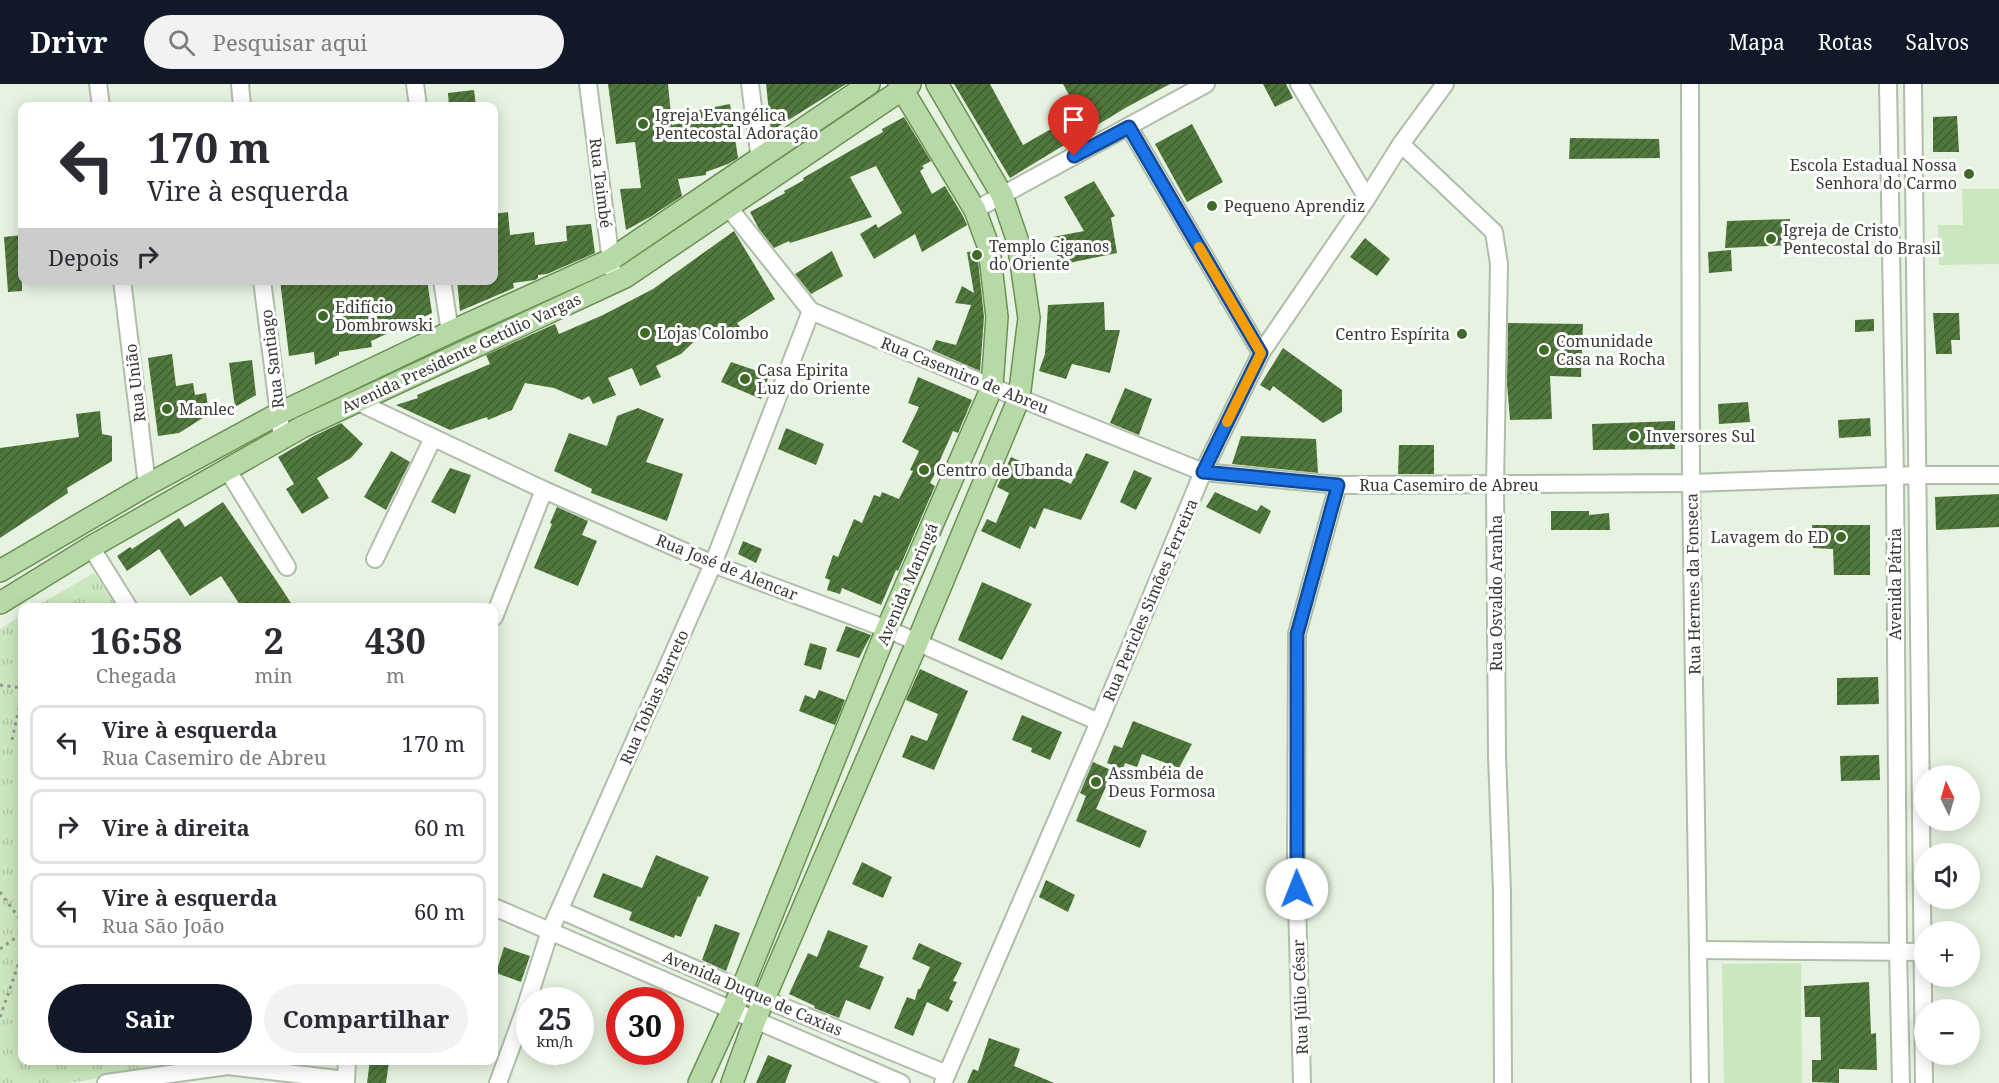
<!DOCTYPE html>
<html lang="pt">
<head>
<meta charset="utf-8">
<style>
	body { margin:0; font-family:"Noto Serif",serif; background:#f2f2f3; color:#2b2b33; height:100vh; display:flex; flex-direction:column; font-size:22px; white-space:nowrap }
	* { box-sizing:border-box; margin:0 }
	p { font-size:20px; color:#7c7c81 }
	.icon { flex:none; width:33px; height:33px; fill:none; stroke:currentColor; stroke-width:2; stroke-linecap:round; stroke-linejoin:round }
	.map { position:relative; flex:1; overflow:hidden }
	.sheet { position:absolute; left:18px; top:519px; width:480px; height:462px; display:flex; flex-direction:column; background:#fff; border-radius:12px; box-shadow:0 3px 15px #0003 }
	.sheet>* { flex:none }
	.top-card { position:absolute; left:18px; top:18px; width:480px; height:183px; border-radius:12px; box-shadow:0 3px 15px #0003; background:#fff; color:#2b2b33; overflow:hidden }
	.needle { width:39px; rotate:355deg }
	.buttons { position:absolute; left:1914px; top:681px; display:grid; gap:12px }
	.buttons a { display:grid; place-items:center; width:66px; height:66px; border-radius:50%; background:#fff; box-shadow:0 3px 15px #0003; font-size:30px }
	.speed { position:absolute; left:516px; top:903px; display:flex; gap:12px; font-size:30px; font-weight:700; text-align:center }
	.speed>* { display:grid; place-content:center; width:78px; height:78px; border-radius:50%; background:#fff; box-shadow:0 3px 15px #0003; line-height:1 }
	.speed small { font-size:15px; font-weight:400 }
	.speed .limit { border:9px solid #d22; background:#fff; color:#111 }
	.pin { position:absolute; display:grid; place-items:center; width:51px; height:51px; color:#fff; margin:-62px -26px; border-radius:50% 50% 50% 0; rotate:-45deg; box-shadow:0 0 6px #0007 }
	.pin .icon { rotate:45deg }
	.me { position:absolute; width:66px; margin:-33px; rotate:359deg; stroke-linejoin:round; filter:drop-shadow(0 0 4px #0008) }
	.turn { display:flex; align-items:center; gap:21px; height:126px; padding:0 30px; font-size:27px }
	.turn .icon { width:78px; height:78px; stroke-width:2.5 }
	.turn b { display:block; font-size:42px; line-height:51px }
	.then { display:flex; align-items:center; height:57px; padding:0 30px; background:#0003; gap:12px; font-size:22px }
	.eta { display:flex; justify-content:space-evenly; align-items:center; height:102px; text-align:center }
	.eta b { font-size:36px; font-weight:700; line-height:42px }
	.action { display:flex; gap:12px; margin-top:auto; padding:12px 30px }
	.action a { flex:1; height:69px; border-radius:36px; background:#111827; color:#fff; font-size:24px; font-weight:700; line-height:69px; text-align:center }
	.action a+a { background:#f2f2f3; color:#2b2b33 }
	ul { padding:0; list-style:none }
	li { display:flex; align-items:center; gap:18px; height:75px; margin:0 12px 9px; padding:0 18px; border:3px solid #e1e1e2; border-radius:12px }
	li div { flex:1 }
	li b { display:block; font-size:22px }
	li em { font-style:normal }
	header { display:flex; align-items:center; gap:36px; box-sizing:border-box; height:84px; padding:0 30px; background:#111827; color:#fff }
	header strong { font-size:28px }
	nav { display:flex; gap:33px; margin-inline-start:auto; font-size:21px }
	.search { width:420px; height:54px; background:#f2f2f3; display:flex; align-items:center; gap:15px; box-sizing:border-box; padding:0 21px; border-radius:33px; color:#7c7c81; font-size:22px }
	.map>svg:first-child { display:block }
	.grass { fill:url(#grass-tufts) }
	.pitch { fill:#cce7bf }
	.building { fill:url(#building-hatch) }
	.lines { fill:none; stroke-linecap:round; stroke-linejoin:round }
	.minor-casing { stroke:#b0bdaa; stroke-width:20 }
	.major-casing { stroke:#6a9056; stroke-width:24 }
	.path { stroke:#919a8d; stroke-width:3; stroke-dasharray:3 4.5; stroke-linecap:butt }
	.minor { stroke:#fff; stroke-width:16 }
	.major { stroke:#b7d9a6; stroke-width:21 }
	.route-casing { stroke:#114b97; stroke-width:15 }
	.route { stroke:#1a73e8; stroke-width:10 }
	.slow { stroke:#f59e0b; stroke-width:10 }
	.poi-dot { fill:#3f6a27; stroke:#fff; stroke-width:2 }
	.labels { text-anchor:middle; stroke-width:6; stroke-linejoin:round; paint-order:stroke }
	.poi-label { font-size:16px; fill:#353a32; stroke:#fff; text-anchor:start }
	.street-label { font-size:16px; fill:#353a32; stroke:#fff }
</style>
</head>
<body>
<header>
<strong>Drivr</strong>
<div class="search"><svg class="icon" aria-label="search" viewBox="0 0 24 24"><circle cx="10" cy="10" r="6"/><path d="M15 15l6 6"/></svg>Pesquisar aqui</div>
<nav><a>Mapa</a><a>Rotas</a><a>Salvos</a></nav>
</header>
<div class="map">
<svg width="1999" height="999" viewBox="0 0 1999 999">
	<defs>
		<pattern id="grass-tufts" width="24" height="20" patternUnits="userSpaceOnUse" patternTransform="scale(1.5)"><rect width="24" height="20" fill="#cce7bf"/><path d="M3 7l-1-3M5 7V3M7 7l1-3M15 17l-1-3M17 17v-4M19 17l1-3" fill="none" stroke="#b0c7a5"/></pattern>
		<pattern id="building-hatch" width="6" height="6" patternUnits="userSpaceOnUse" patternTransform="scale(1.5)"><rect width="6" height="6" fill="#51783d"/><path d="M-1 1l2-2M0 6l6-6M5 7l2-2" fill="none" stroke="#415e32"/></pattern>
	</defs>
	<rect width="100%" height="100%" fill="#e6f3e0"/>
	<!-- grass -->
	<g class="grass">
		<path d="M 94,489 L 118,523 L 35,523 Z"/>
		<path d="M 22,531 L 22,976 L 214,977 L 68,999 L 0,999 L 0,545 Z"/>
	</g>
	<!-- pitch -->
	<g class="pitch">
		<path d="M 1962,105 L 1999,105 L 1999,180 L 1939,181 L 1938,141 L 1963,141 Z"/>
		<path d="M 1801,879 L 1802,999 L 1724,999 L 1722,880 Z"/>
	</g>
	<!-- building -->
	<g class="building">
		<path d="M 608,0 L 668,0 L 672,41 L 701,35 L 699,26 L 730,20 L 738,74 L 728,80 L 706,88 L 706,91 L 678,95 L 682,112 L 650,133 L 626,146 L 620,105 L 641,104 L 635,58 L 616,60 Z"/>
		<path d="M 766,0 L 846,0 L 771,47 Z"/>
		<path d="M 954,0 L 990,0 L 1023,61 L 1079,29 L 1063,0 L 1170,0 L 1127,23 L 1010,94 Z"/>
		<path d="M 1263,0 L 1286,0 L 1293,14 L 1275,23 Z"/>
		<path d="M 474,6 L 476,22 L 449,22 L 448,9 Z"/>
		<path d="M 1957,32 L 1959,68 L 1933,68 L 1933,33 Z"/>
		<path d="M 904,33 L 931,77 L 922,82 L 924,84 L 920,87 L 932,110 L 945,102 L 963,132 L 967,141 L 922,168 L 915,150 L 874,175 L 860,150 L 876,140 L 878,144 L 902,129 L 876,82 L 850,93 L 872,133 L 790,159 L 789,157 L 774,164 L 759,145 L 750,128 L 785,109 L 784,107 L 804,96 L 803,94 L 883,48 L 882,45 Z"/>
		<path d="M 1192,40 L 1223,98 L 1187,118 L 1155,60 Z"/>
		<path d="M 1570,54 L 1659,55 L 1660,74 L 1569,75 Z"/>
		<path d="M 1094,97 L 1115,132 L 1111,134 L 1117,169 L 1059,181 L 1053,153 L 1084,147 L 1064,113 Z"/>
		<path d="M 508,128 L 510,151 L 534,148 L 535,161 L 567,157 L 566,142 L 591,140 L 595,169 L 547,190 L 538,191 L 538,194 L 535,196 L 513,199 L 514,204 L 460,227 L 457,196 L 494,196 L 494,130 Z"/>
		<path d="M 1790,135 L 1791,161 L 1725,164 L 1727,137 Z"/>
		<path d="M 734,147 L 775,215 L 737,239 L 740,243 L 714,253 L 705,247 L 681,270 L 656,282 L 661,293 L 640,302 L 632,284 L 608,294 L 616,311 L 593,320 L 589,312 L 582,316 L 554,304 L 525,299 L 512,326 L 488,336 L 487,333 L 450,346 L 396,321 L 418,314 L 417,311 L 490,280 L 486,271 L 555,240 L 559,250 L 603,231 L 653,205 Z"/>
		<path d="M 22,151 L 22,207 L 8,208 L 4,153 Z"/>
		<path d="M 1365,154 L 1390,175 L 1377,192 L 1350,173 Z"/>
		<path d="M 1731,166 L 1732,187 L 1709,189 L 1708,168 Z"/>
		<path d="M 832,167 L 843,192 L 811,210 L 795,190 Z"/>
		<path d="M 977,167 L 984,233 L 980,287 L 932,266 L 936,256 L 956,261 L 971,221 L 955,219 L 962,202 L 974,209 L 967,168 Z"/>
		<path d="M 280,196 L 427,196 L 432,229 L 371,257 L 372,263 L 339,268 L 339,271 L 315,281 L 314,268 L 289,272 Z"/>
		<path d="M 1104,218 L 1105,246 L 1120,246 L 1110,289 L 1072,280 L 1066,295 L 1039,287 L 1045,270 L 1048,221 Z"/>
		<path d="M 1933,229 L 1959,229 L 1960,256 L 1951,256 L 1952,270 L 1936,270 Z"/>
		<path d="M 1874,235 L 1874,247 L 1855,248 L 1855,236 Z"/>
		<path d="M 1508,239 L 1583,240 L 1581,293 L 1550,292 L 1552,335 L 1510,336 L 1507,300 Z"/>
		<path d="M 1283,264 L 1342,306 L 1342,328 L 1323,339 L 1273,302 L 1270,307 L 1260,301 Z"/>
		<path d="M 172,270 L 176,302 L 193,299 L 195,311 L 206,309 L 209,330 L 179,349 L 158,352 L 148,274 Z"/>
		<path d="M 252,276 L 256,311 L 235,323 L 229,279 Z"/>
		<path d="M 731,278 L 769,291 L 761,315 L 721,298 Z"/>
		<path d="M 918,293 L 972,316 L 958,349 L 953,347 L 936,385 L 937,386 L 930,399 L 935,402 L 898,487 L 896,486 L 881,521 L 842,504 L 840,510 L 827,506 L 830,496 L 825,494 L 833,471 L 838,473 L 854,435 L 862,439 L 874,411 L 880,413 L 882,408 L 899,415 L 913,387 L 910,386 L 919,367 L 902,358 L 919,323 L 908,319 Z"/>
		<path d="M 1125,304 L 1152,315 L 1139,351 L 1110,339 Z"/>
		<path d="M 1748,318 L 1750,338 L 1719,340 L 1718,320 Z"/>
		<path d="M 638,324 L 664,335 L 646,378 L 683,390 L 667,437 L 591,409 L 592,405 L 554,387 L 569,349 L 607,362 L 617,332 Z"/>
		<path d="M 100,327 L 102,350 L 112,352 L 112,377 L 67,404 L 68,409 L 0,454 L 0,364 L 79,353 L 76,330 Z"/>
		<path d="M 1870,334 L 1871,352 L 1839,354 L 1838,336 Z"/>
		<path d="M 1675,337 L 1675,365 L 1593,366 L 1592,340 Z"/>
		<path d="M 341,339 L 363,360 L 351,374 L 317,394 L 329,414 L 302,430 L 286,405 L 294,400 L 278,373 L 314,352 Z"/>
		<path d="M 786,344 L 824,360 L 816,381 L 778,365 Z"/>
		<path d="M 1241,352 L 1316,355 L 1318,389 L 1232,380 Z"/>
		<path d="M 1399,361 L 1434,361 L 1434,390 L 1398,390 Z"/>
		<path d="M 391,367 L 410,378 L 386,426 L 364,413 Z"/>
		<path d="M 1086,369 L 1109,378 L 1081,436 L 1044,424 L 1035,445 L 1030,442 L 1020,465 L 981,447 L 987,435 L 996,439 L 1009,409 L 997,403 L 1011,373 L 1071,400 Z"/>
		<path d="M 450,384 L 471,391 L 455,430 L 431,418 Z"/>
		<path d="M 1134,386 L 1152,394 L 1136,426 L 1120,418 Z"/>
		<path d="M 1215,408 L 1257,427 L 1261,421 L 1271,427 L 1260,450 L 1206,423 Z"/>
		<path d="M 1999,410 L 1999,443 L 1936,446 L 1935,413 Z"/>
		<path d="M 223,418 L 282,505 L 294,524 L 242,524 L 221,492 L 190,512 L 159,465 L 127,487 L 117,472 L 130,463 L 132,465 L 179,434 L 185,443 Z"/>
		<path d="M 557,423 L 588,437 L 582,451 L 597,457 L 578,502 L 534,484 L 552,440 L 550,439 Z"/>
		<path d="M 1551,427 L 1589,427 L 1589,431 L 1609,429 L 1610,446 L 1551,446 Z"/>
		<path d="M 1812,441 L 1870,441 L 1870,491 L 1834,491 L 1833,465 L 1813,464 Z"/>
		<path d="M 743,457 L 762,465 L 756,479 L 738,470 Z"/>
		<path d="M 982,498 L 1032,520 L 1002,576 L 958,556 Z"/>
		<path d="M 846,542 L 871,551 L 859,574 L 836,567 Z"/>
		<path d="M 810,559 L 827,564 L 821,586 L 804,581 Z"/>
		<path d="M 920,585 L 968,607 L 934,686 L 902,673 L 911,651 L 927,657 L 938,630 L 906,616 Z"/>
		<path d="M 1878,593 L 1879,620 L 1837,621 L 1837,594 Z"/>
		<path d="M 819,606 L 845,616 L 835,641 L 799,627 L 805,611 L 815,615 Z"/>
		<path d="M 1022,631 L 1062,648 L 1050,676 L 1031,668 L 1032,664 L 1012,656 Z"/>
		<path d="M 1133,637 L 1192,660 L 1179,684 L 1142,670 L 1137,683 L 1125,679 L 1123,685 L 1107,679 L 1114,661 L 1122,664 Z"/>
		<path d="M 1879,671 L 1880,696 L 1841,697 L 1840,672 Z"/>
		<path d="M 1093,678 L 1113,687 L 1096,725 L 1147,747 L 1140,764 L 1076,737 L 1086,712 L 1080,709 Z"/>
		<path d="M 656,771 L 709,793 L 700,813 L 698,812 L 681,853 L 675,851 L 674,854 L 629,836 L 632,828 L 593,813 L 603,789 L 642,804 Z"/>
		<path d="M 862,778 L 892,793 L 883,814 L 852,800 Z"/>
		<path d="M 1046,796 L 1075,811 L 1068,828 L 1039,813 Z"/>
		<path d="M 715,840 L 740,849 L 726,887 L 702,876 Z"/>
		<path d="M 828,846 L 868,862 L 859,883 L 884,893 L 870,926 L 846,916 L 839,934 L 814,924 L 815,922 L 789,910 L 808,869 L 817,873 Z"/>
		<path d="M 919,859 L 962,879 L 953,897 L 957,898 L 949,915 L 953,917 L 948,928 L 927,918 L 913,952 L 894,944 L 907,913 L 915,916 L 918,905 L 920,905 L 930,883 L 912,875 Z"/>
		<path d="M 504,863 L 530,872 L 521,898 L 496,889 Z"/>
		<path d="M 1869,898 L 1871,950 L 1876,949 L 1877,986 L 1839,985 L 1839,999 L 1812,998 L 1812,976 L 1821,976 L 1820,933 L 1805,933 L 1804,902 Z"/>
		<path d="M 989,954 L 1020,965 L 1014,982 L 1054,999 L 967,999 L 973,985 L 978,987 Z"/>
		<path d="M 768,971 L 792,981 L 785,999 L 756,999 Z"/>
		<path d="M 370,976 L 389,978 L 386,999 L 367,999 Z"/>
	</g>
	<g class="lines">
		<defs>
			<g id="minor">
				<path d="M 98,0 L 101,22"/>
				<path d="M 240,0 L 242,22"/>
				<path d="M 415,0 L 418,22"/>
				<path d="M 588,0 L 612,185"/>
				<path d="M 750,0 L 760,76"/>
				<path d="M 1299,0 L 1367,114"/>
				<path d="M 1690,0 L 1691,399 L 1700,999"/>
				<path d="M 1888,0 L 1895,392 L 1898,867 L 1901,999"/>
				<path d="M 1913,0 L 1924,999"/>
				<path d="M 1129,43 L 1261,269"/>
				<path d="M 1401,60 L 1494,148 L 1499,180 L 1495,401 L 1497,671 L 1502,808 L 1503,999"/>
				<path d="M 729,124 L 811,227 L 992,303 L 1203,388 L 1338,401 L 1691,399 L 1919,391 L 1999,391"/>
				<path d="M 975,126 L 1206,0"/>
				<path d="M 122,196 L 147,401"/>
				<path d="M 262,196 L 282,354"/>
				<path d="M 442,196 L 450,248"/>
				<path d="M 358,318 L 544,406 L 713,480 L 887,545 L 1099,638"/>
				<path d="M 227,385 L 287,483"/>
				<path d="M 91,463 L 129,524"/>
				<path d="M 375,475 L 433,354"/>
				<path d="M 494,533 L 544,406"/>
				<path d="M 494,823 L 901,999"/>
				<path d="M 560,826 L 764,915 L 947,990"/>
				<path d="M 1699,866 L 1923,868"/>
				<path d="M 106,999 L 228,982 L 346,996"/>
				<path d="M 346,999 L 347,976"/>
				<path d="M 498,999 L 524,928 L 550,847 L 713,480 L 811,227"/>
				<path d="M 943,999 L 1099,638 L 1203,388 L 1261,269 L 1367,114 L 1401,60 L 1445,0"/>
				<path d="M 1302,999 L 1296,783 L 1297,550 L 1338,401"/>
			</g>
			<g id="major">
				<path d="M 0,487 L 147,401 L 278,330 L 450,248 L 610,176 L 869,0"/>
				<path d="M 0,519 L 91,463 L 302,343 L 625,193 L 910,0"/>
				<path d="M 699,999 L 742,905 L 887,545 L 992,303 L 997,233 L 989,164 L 975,126 L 899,0"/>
				<path d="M 732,999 L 755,936 L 917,559 L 1019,314 L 1029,234 L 1018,158 L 1002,111 L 937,0"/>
			</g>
		</defs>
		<!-- minor casing -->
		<use href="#minor" class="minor-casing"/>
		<!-- major casing -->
		<use href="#major" class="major-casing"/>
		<!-- path -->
		<g class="path">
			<path d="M 19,532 L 22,536"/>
			<path d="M 0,601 L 22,604"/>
			<path d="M 12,656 L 22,610"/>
			<path d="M 0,808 L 22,838"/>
			<path d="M 0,865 L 22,849 L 22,846"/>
			<path d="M 0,933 L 22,870"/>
		</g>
		<!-- minor -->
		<use href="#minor" class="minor"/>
		<!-- major -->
		<use href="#major" class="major"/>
	</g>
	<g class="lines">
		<defs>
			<path id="route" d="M 1074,72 L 1129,43 L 1261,269 L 1203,388 L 1338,401 L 1297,550 L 1297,805"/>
		</defs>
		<!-- route casing -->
		<use href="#route" class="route-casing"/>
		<!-- route -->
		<use href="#route" class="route"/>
		<!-- slow -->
		<path class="slow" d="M 1199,163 L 1261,269 L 1227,338"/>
	</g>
	<!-- markers -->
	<g class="poi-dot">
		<circle cx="643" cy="40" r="6"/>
		<circle cx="1969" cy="90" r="6"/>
		<circle cx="1212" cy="122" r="6"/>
		<circle cx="1771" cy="155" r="6"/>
		<circle cx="977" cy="171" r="6"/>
		<circle cx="323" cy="232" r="6"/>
		<circle cx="645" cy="249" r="6"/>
		<circle cx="1462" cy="250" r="6"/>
		<circle cx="1544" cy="266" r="6"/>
		<circle cx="745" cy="295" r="6"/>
		<circle cx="167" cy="325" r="6"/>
		<circle cx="1634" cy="352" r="6"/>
		<circle cx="924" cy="386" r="6"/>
		<circle cx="1841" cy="453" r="6"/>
		<circle cx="1096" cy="698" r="6"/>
	</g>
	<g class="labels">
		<!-- poi labels -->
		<g class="poi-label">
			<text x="655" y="37">Igreja Evangélica<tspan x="655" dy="18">Pentecostal Adoração</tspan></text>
			<text x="1957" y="87" text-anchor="end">Escola Estadual Nossa<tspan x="1957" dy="18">Senhora do Carmo</tspan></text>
			<text x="1224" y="128">Pequeno Aprendiz</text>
			<text x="1783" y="152">Igreja de Cristo<tspan x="1783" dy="18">Pentecostal do Brasil</tspan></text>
			<text x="989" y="168">Templo Ciganos<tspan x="989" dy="18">do Oriente</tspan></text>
			<text x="335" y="229">Edifício<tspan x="335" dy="18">Dombrowski</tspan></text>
			<text x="657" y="255">Lojas Colombo</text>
			<text x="1450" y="256" text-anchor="end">Centro Espírita</text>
			<text x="1556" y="263">Comunidade<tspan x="1556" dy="18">Casa na Rocha</tspan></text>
			<text x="757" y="292">Casa Epirita<tspan x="757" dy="18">Luz do Oriente</tspan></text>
			<text x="179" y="331">Manlec</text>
			<text x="1646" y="358">Inversores Sul</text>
			<text x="936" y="392">Centro de Ubanda</text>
			<text x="1829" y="459" text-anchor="end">Lavagem do ED</text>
			<text x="1108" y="695">Assmbéia de<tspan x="1108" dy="18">Deus Formosa</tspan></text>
		</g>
		<!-- street labels -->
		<g class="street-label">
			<text transform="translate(601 99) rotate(83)" y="6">Rua Taimbé</text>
			<text transform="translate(461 269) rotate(-25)" y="6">Avenida Presidente Getúlio Vargas</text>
			<text transform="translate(272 275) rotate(-97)" y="6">Rua Santiago</text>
			<text transform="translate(965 291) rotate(22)" y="6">Rua Casemiro de Abreu</text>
			<text transform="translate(135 299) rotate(-97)" y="6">Rua União</text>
			<text x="1449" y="407">Rua Casemiro de Abreu</text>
			<text transform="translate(727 483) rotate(22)" y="6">Rua José de Alencar</text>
			<text transform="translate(907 500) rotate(-67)" y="6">Avenida Maringá</text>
			<text transform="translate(1693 500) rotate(-91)" y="6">Rua Hermes da Fonseca</text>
			<text transform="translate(1895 500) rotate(-90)" y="6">Avenida Pátria</text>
			<text transform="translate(1496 509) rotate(-90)" y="6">Rua Osvaldo Aranha</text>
			<text transform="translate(1150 516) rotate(-67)" y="6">Rua Pericles Simões Ferreira</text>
			<text transform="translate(654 613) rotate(-66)" y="6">Rua Tobias Barreto</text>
			<text transform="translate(753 909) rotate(23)" y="6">Avenida Duque de Caxias</text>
			<text transform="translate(1300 913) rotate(-92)" y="6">Rua Júlio César</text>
		</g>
	</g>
</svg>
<div class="buttons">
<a><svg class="needle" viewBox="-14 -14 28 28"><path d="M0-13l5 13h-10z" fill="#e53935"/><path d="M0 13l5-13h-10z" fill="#7c7c81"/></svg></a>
<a><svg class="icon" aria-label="sound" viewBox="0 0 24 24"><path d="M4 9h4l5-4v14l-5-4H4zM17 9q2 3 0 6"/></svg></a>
<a>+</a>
<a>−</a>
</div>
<div class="speed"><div>25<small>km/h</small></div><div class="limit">30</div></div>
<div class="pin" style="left:1074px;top:72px;background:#d93025"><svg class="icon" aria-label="arrive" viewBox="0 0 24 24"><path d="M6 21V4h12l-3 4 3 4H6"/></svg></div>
<svg class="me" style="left:1297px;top:805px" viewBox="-20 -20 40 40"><circle r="19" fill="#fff"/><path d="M0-13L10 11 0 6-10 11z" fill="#1a73e8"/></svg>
<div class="top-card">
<div class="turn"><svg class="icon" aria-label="left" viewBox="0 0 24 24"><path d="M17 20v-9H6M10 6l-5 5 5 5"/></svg><div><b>170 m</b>Vire à esquerda</div></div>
<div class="then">Depois<svg class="icon" aria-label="right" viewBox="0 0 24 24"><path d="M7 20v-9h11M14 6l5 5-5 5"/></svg></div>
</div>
<section class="sheet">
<div class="eta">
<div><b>16:58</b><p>Chegada</p></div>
<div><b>2</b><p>min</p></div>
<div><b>430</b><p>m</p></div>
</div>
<ul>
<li><svg class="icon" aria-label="left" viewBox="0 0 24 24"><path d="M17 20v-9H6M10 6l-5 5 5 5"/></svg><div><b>Vire à esquerda</b><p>Rua Casemiro de Abreu</p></div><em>170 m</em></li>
<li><svg class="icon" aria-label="right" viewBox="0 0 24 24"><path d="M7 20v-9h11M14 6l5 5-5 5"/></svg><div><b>Vire à direita</b></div><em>60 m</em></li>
<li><svg class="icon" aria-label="left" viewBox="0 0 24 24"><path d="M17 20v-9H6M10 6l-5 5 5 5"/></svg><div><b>Vire à esquerda</b><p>Rua São João</p></div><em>60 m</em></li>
</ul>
<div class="action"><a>Sair</a><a>Compartilhar</a></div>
</section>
</div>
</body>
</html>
